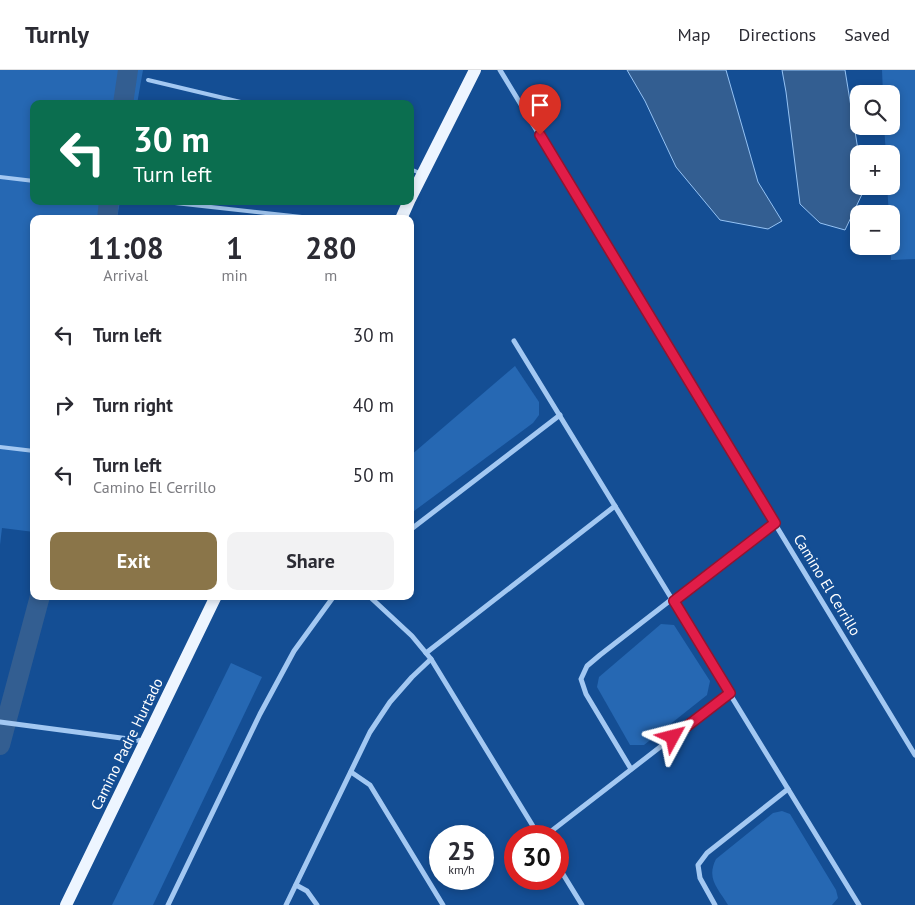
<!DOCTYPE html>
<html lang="en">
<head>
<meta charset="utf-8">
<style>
	body { margin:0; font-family:"PT Sans",sans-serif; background:#f2f2f3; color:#2b2b33; height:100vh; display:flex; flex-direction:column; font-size:19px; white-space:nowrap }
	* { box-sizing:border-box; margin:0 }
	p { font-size:16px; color:#7c7c81 }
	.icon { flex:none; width:28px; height:28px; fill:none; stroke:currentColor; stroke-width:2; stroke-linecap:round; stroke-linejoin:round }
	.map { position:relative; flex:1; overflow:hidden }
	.side { position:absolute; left:30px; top:145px; width:384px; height:385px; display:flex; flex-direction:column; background:#fff; border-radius:10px; box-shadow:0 2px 8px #0003 }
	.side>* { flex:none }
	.guide { position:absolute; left:30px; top:30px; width:384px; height:105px; border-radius:10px; box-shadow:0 2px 8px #0003; background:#0b6e4f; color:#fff; overflow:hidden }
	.tools { position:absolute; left:850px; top:15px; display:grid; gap:10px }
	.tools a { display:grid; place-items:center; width:50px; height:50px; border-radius:10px; background:#fff; box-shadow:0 2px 8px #0003; font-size:25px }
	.speed { position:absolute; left:429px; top:755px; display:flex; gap:10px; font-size:25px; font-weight:700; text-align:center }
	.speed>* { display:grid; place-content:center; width:65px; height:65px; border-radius:50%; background:#fff; box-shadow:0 2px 8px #0003; line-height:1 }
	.speed small { font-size:12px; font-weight:400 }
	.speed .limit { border:8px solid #d22; background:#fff; color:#111 }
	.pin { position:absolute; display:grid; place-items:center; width:42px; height:42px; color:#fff; margin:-51px -21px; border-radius:50% 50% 50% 0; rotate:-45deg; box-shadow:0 0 5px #0007 }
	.pin .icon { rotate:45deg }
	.me { position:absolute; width:55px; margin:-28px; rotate:52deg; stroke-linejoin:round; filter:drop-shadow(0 0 4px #0008) }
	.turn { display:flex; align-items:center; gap:18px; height:105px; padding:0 20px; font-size:22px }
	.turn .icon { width:65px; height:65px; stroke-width:2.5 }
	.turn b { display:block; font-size:35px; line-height:42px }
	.eta { display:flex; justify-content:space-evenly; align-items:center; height:85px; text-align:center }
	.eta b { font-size:30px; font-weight:600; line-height:35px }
	.cta { display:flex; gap:10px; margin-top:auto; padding:10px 20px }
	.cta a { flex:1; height:58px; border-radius:10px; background:#8a7549; color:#fff; font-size:20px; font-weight:600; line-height:58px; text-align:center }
	.cta a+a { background:#f2f2f3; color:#2b2b33 }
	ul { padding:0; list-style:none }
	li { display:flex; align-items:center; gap:15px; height:70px; padding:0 20px }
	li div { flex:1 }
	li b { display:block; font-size:19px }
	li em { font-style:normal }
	header { display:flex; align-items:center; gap:30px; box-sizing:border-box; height:70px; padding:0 25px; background:#fff; border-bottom:1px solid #e1e1e2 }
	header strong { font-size:24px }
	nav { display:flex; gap:28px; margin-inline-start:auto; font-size:18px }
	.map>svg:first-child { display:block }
	.green { fill:#2668b3 }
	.water { fill:#335e91; stroke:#95c3f5 }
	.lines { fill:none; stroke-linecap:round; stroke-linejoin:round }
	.canal { stroke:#335e91; stroke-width:20 }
	.lane { stroke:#a3c8f2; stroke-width:4 }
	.street { stroke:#a3c8f2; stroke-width:5 }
	.primary { stroke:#edf5ff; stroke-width:12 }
	.route-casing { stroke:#92132f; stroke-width:12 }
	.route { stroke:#e11d48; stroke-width:9 }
	.labels { text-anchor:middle; stroke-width:5; stroke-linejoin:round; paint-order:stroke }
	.street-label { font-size:15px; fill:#fff; stroke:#144e94 }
</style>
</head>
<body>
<header>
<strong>Turnly</strong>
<nav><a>Map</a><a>Directions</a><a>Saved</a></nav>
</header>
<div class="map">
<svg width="915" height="835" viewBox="0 0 915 835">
	<rect width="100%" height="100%" fill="#144e94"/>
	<!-- green -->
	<g class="green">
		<path d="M 0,0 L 143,0 L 137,34 L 34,34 L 34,131 L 120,131 L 117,149 L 34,149 L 34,462 L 2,458 L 0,475 Z"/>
		<path d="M 882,0 L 915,0 L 915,189 L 891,190 L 891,144 L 889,144 L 887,116 L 891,116 L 891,84 L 886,84 L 884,56 L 891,56 L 891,24 L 883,24 Z"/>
		<path d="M 515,296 L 539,332 L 539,345 L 533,353 L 410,444 L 410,386 Z"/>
		<path d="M 661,554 L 674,555 L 710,611 L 707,625 L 644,675 L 630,675 L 597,617 L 599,607 Z"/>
		<path d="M 231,593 L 262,607 L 153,835 L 112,835 Z"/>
		<path d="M 782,741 L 790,744 L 836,820 L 838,828 L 832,835 L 728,835 C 718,818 706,809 716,789 L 773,743 Z"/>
	</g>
	<!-- water -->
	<g class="water">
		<path d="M 627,0 L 726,0 L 758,112 L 782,151 L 768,159 L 720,150 L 676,97 L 645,31 Z"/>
		<path d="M 782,0 L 845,0 L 859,86 L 859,116 L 863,116 L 864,120 L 845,160 L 820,153 L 800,134 L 786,22 Z"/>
	</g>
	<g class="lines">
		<!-- canal -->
		<g class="canal">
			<path d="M 123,34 L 128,0"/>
			<path d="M 107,149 L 109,131"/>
			<path d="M 0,675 L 40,526"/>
		</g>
		<!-- lane -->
		<g class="lane">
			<path d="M 148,10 L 249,34"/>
			<path d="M 410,99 L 420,103"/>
			<path d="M 0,107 L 34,111"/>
			<path d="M 157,131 L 320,149"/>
			<path d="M 0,377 L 34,381"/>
		</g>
		<!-- street -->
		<g class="street">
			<path d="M 500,0 L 915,685"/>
			<path d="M 514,271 L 859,835"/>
			<path d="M 410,460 L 560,345"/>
			<path d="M 369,526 L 412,566 L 431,589 L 539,766"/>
			<path d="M 674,531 L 775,453"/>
			<path d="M 426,583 L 615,436"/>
			<path d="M 0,652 L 144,671"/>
			<path d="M 631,699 L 586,624 L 581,609 L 587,596 L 600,585 L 672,529"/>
			<path d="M 351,702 L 370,715 L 443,835"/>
			<path d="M 545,766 L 730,623"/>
			<path d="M 558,796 L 582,835"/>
			<path d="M 296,815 L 307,821 L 317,835"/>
			<path d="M 168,835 L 260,644 L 294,581 L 334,526"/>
			<path d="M 286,835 L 370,662 L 390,632 L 412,607 L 431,589"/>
			<path d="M 715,835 L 700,808 L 698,795 L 707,783 L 788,719"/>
		</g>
		<!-- primary -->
		<g class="primary">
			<path d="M 410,129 L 475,0"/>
			<path d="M 401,149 L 409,131"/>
			<path d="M 66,835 L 216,526"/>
		</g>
	</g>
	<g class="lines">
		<defs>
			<path id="route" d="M 540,65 L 775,453 L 674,531 L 730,623 L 673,667"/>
		</defs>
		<!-- route casing -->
		<use href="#route" class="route-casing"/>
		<!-- route -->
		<use href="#route" class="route"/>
	</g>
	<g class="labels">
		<!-- street labels -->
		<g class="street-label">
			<text transform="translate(827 515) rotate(59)" y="5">Camino El Cerrillo</text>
			<text transform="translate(127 674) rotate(-64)" y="5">Camino Padre Hurtado</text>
		</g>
	</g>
</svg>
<div class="tools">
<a><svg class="icon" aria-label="search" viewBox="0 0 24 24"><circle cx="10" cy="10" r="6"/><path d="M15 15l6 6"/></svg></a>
<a>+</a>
<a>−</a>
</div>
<div class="speed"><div>25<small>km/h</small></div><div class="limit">30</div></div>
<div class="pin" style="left:540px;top:65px;background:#d93025"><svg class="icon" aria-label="arrive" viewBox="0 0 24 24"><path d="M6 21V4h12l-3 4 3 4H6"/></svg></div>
<svg class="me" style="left:673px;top:667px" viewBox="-20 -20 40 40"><path d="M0-17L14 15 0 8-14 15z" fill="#e11d48" stroke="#fff" stroke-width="4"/></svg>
<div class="guide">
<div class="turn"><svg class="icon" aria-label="left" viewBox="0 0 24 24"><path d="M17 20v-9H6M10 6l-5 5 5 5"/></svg><div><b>30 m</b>Turn left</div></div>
</div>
<section class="side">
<div class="eta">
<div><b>11:08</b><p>Arrival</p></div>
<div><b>1</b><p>min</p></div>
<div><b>280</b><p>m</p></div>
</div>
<ul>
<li><svg class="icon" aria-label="left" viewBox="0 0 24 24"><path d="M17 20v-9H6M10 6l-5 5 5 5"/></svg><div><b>Turn left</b></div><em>30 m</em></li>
<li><svg class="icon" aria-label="right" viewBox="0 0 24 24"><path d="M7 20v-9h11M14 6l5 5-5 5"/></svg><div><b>Turn right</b></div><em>40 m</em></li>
<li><svg class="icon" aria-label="left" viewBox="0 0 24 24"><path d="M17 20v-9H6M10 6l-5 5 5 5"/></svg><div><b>Turn left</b><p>Camino El Cerrillo</p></div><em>50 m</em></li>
</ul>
<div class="cta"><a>Exit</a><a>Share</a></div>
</section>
</div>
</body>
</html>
